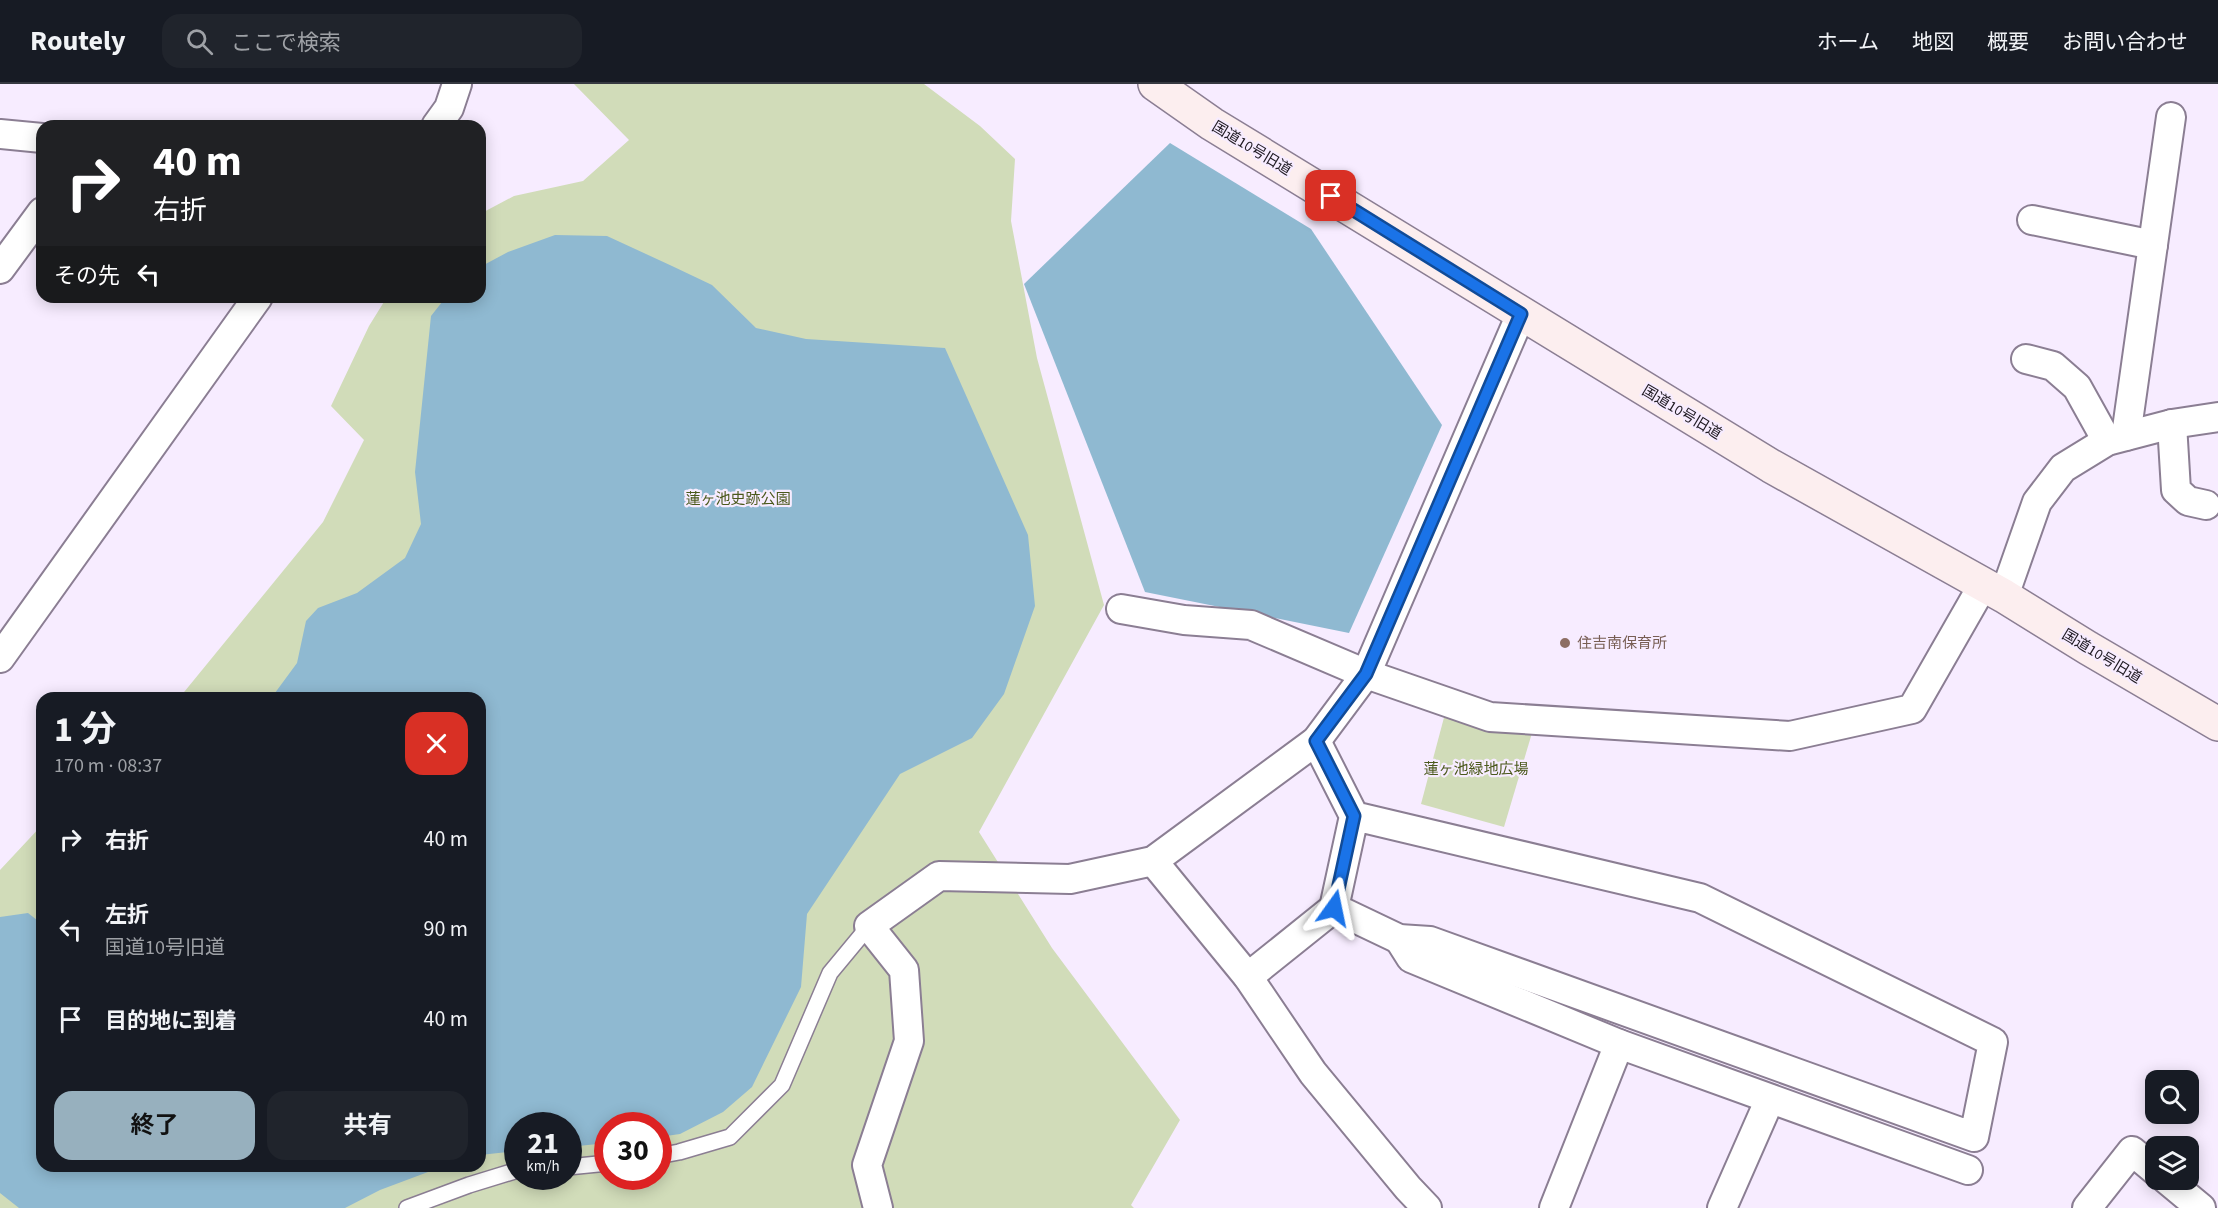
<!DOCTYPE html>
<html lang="ja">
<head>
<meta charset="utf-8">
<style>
	body { margin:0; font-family:"Source Sans 3","Noto Sans JP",sans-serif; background:#20242c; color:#f1f3f6; height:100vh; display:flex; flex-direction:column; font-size:22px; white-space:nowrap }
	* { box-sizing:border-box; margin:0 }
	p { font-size:20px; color:#9ea1a6 }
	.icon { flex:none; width:33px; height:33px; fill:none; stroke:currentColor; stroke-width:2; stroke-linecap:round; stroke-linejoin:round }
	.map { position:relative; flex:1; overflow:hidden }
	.drawer { position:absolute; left:36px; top:608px; width:450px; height:480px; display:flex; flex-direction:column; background:#171b24; border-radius:18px; box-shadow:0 3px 15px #0003 }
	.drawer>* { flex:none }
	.banner { position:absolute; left:36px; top:36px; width:450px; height:183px; border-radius:18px; box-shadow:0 3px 15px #0003; background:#202124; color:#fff; overflow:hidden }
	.tools { position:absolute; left:2145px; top:986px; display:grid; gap:12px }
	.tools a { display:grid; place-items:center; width:54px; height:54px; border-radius:12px; background:#171b24; box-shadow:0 3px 15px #0003; font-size:30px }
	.speed { position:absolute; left:504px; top:1028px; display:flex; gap:12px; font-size:30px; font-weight:700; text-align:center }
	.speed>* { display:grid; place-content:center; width:78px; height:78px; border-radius:50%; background:#171b24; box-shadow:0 3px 15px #0003; line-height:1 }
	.speed small { font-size:15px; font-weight:400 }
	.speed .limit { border:9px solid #d22; background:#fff; color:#111 }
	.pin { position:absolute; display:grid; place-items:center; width:51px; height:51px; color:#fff; margin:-26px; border-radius:12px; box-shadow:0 3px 9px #0006 }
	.me { position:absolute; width:66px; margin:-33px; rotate:12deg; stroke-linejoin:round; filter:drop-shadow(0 0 4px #0008) }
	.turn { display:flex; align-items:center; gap:21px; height:126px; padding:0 18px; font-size:27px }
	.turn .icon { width:78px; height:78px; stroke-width:2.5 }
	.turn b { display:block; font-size:42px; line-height:51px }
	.then { display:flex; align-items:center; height:57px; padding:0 18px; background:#0003; gap:12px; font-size:22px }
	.round { display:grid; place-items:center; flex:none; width:63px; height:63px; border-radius:18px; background:#20242c }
	.overview { display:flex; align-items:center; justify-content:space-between; height:102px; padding:0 18px }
	h1 { font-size:36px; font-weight:700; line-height:45px }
	.action { display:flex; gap:12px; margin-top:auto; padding:12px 18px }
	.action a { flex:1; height:69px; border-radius:18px; background:#97b0be; color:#111; font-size:24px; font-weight:700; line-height:69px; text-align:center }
	.action a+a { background:#20242c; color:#f1f3f6 }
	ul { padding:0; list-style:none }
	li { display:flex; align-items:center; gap:18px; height:90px; padding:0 18px }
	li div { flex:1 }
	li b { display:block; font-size:22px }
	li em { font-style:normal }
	header { display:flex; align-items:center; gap:36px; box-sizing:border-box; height:84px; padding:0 30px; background:#171b24; border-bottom:2px solid #363941 }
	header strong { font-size:28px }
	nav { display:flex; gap:33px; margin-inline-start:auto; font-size:21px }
	.search { width:420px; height:54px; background:#20242c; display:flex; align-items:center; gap:15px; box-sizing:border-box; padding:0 21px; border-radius:18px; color:#9ea1a6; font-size:22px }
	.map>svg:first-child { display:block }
	.green { fill:#d1dcb9; fill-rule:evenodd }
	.water { fill:#8fb9d1 }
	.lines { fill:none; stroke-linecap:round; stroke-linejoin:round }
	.lane-casing { stroke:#8b7e93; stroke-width:18 }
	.street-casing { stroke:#8b7e93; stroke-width:32 }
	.secondary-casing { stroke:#8b7e93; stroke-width:36 }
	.lane { stroke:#fff; stroke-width:15 }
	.street { stroke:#fff; stroke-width:28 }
	.secondary { stroke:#fceeef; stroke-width:33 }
	.route-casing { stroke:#114b97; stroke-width:15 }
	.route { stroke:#1a73e8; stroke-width:10 }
	.education-dot { fill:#8d6e63; stroke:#f7ecff; stroke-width:2 }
	.labels { text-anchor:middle; stroke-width:4.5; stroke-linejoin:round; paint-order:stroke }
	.street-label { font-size:15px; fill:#1d1820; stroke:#f7ecff }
	.park-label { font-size:15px; fill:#4b591c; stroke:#f7ecff }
	.education-label { font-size:15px; fill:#785e54; stroke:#f7ecff; text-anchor:start }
</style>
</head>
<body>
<header>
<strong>Routely</strong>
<div class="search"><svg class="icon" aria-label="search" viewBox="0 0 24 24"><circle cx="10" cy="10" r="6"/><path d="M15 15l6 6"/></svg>ここで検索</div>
<nav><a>ホーム</a><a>地図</a><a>概要</a><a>お問い合わせ</a></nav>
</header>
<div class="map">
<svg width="2218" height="1124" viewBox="0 0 2218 1124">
	<rect width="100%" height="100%" fill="#f7ecff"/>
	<!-- green -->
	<g class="green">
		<path d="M 574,0 L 924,0 L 980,42 L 1015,75 L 1011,137 L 1037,274 L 1104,521 L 979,748 L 1052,864 L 1180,1036 L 1131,1121 L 1134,1124 L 0,1124 L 0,786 L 42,741 L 42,1082 L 480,1082 L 480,614 L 180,613 L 323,438 L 364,356 L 331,322 L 369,242 L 387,213 L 480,213 L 480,130 L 514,112 L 583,97 L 629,56 ZM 518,1041 L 568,1041 L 568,1092 L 518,1092 ZM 608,1041 L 658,1041 L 658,1092 L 608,1092 Z"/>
		<path d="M 1446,626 L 1532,649 L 1504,743 L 1421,720 Z"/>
	</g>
	<!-- water -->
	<g class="water">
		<path d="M 1170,59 L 1311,145 L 1442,341 L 1349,549 L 1145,508 L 1024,200 Z"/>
		<path d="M 555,151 L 607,152 L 672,182 L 712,201 L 756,244 L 806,255 L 945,264 L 1028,451 L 1035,522 L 1004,610 L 972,654 L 900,690 L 807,830 L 801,903 L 752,1003 L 723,1028 L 680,1050 L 659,1053 L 658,1041 L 608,1041 L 607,1059 L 569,1063 L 568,1041 L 518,1041 L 517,1067 L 480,1071 L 480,614 L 272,613 L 297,579 L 306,537 L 318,524 L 357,509 L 405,474 L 421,440 L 415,388 L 431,232 L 446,213 L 480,213 L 480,183 L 508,168 Z"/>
		<path d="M 28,829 L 42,840 L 42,1082 L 444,1082 L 380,1106 L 345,1124 L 19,1124 L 0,1109 L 0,833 Z"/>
	</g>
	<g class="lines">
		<defs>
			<g id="lane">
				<path d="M 658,1072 L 679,1068 L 730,1053 L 782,1001 L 830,889 L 869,842"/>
				<path d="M 568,1083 L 608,1079"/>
				<path d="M 407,1124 L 469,1101 L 518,1086"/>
			</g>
			<g id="street">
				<path d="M 436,42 L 449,24 L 457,0"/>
				<path d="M 0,50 L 42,54"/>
				<path d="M 2032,136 L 2153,161"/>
				<path d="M 0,185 L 42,128"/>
				<path d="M 2026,275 L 2053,282 L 2077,303 L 2107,357"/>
				<path d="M 2172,340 L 2176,406 L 2188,417 L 2206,421"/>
				<path d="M 2126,352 L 2171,33"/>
				<path d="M 2004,512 L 2037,418 L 2063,384 L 2107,357 L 2172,340 L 2218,333"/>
				<path d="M 1121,525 L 1184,536 L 1251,541 L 1366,590 L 1490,633 L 1790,652 L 1912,625 L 1983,501"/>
				<path d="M 0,574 L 258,213"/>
				<path d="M 1316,657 L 1354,732 L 1334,824 L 1399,855 L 1430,857 L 1974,1053 L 1993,958 L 1700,814 L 1354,732"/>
				<path d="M 1153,777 L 1248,893 L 1313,989 L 1408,1104 L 1427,1124"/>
				<path d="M 1399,855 L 1411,874 L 1619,960 L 1968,1086"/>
				<path d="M 1248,893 L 1334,824"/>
				<path d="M 2166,1095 L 2201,1124"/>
				<path d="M 878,1124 L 867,1081 L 909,957 L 904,886 L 869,842 L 939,792 L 1070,795 L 1153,777 L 1316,657 L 1366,590 L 1521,230"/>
				<path d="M 1554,1124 L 1619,960"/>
				<path d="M 1722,1124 L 1770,1015"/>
				<path d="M 2087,1124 L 2132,1067 L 2156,1087"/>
			</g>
			<path id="secondary" d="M 1155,0 L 1212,40 L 1771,382 L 2004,512 L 2088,564 L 2218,640"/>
		</defs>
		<!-- lane casing -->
		<use href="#lane" class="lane-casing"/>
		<!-- street casing -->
		<use href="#street" class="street-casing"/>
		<!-- secondary casing -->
		<use href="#secondary" class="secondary-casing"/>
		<!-- lane -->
		<use href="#lane" class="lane"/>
		<!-- street -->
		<use href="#street" class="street"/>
		<!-- secondary -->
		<use href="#secondary" class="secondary"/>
	</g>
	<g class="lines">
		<defs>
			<path id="route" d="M 1331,112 L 1521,230 L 1366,590 L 1316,657 L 1354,732 L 1334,824"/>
		</defs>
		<!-- route casing -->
		<use href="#route" class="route-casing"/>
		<!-- route -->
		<use href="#route" class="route"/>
	</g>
	<!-- markers -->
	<circle class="education-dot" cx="1565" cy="559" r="6"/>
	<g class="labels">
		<!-- street labels -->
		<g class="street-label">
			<text transform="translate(1252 64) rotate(31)" y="5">国道10号旧道</text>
			<text transform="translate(1682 328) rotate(31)" y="5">国道10号旧道</text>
			<text transform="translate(2102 572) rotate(31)" y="5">国道10号旧道</text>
		</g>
		<!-- park labels -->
		<g class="park-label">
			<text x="738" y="420">蓮ヶ池史跡公園</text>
			<text x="1476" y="690">蓮ヶ池緑地広場</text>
		</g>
		<!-- education labels -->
		<g class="education-label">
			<text x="1577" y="564">住吉南保育所</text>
		</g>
	</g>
</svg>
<div class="tools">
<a><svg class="icon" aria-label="search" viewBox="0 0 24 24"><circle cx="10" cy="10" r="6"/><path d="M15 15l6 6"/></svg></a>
<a><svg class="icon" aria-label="layers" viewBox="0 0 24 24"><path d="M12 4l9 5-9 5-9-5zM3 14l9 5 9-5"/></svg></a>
</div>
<div class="speed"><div>21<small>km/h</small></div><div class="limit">30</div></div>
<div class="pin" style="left:1331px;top:112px;background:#d93025"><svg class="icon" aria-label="arrive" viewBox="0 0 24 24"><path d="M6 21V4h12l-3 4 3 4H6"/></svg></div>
<svg class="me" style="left:1334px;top:824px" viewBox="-20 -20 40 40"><path d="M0-17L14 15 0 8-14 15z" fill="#1a73e8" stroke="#fff" stroke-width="4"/></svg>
<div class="banner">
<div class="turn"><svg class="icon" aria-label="right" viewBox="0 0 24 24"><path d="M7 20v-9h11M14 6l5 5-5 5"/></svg><div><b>40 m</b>右折</div></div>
<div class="then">その先<svg class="icon" aria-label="left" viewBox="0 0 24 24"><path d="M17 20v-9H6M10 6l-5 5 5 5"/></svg></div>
</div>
<section class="drawer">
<div class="overview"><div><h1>1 分</h1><p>170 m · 08:37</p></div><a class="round" style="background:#d93025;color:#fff"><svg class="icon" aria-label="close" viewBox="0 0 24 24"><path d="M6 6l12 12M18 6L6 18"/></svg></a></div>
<ul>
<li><svg class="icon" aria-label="right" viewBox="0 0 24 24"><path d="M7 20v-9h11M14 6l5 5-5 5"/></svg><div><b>右折</b></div><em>40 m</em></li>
<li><svg class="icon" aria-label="left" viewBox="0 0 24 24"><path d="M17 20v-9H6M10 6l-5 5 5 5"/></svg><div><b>左折</b><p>国道10号旧道</p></div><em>90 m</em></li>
<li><svg class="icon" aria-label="arrive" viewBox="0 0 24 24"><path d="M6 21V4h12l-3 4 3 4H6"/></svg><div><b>目的地に到着</b></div><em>40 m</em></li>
</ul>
<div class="action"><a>終了</a><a>共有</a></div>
</section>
</div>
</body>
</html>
